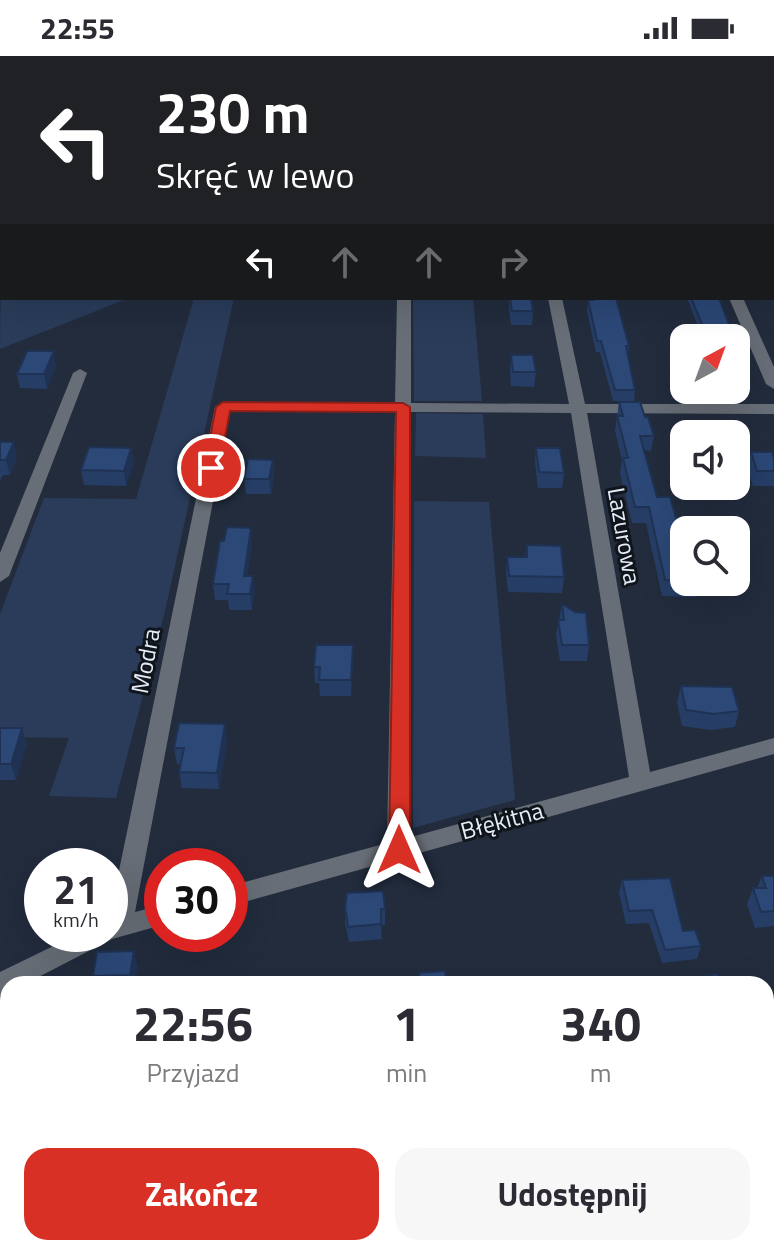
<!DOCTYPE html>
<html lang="pl">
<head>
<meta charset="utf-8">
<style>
	body { margin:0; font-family:"Titillium Web",sans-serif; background:#f7f7f7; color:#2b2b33; height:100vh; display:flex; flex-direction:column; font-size:30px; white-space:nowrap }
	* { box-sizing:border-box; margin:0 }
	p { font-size:26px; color:#7c7c81 }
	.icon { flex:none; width:44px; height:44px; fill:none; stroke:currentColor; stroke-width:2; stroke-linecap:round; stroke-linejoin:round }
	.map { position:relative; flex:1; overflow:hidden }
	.sheet { position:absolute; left:0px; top:920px; width:774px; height:280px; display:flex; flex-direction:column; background:#fff; border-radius:24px 24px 0 0; box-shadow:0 8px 32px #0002 }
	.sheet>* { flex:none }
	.top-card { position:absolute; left:0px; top:0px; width:774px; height:244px; box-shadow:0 8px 32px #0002; background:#202124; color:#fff; overflow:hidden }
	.needle { width:52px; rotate:41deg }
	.tools { position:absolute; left:670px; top:268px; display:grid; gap:16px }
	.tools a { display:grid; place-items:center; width:80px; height:80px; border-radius:16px; background:#fff; box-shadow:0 8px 32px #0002; font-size:40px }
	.speed { position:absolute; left:24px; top:792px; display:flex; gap:16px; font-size:40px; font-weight:700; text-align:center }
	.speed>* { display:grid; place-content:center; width:104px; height:104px; border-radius:50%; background:#fff; box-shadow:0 8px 32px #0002; line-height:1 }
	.speed small { font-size:20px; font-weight:400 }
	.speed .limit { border:12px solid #d22; background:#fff; color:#111 }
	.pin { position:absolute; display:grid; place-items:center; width:68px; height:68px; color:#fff; margin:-34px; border:4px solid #fff; border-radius:50%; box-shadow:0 2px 8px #0007 }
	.me { position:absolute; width:88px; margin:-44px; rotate:0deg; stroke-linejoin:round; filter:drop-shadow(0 0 6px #0008) }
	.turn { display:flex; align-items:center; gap:28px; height:168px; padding:0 24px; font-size:36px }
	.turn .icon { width:104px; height:104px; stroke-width:2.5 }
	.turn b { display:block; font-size:56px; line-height:68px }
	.lanes { display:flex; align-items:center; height:76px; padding:0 24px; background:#0003; justify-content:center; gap:40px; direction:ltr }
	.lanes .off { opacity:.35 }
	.eta { display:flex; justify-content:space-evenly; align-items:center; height:136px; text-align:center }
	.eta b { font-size:48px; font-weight:700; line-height:56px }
	.action { display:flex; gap:16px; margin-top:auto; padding:16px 24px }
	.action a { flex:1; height:92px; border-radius:24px; background:#d93025; color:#fff; font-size:32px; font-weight:700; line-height:92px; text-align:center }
	.action a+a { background:#f7f7f7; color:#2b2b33 }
	.status { display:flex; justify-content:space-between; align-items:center; height:56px; padding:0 40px; background:#fff; direction:ltr }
	.status svg { height:22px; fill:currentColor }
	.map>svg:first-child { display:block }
	.built { fill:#28364c }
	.green { fill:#2a3c5a }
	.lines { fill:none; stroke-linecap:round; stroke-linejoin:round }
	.path { stroke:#6a7381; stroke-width:5; stroke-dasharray:8 5; stroke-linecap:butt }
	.lane { fill:#686e77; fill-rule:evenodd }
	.street { fill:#686e77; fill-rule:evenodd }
	.secondary { fill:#8a93a1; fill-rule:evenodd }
	.wall { fill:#263e66 }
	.shaded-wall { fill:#1f3253 }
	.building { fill:#2c4877; stroke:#1f3253; stroke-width:2 }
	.route { fill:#d93025; stroke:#8d1f18; stroke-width:2 }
	.labels { text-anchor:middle; stroke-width:6; stroke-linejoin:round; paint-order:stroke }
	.street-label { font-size:24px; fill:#e5ecf7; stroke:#10151c }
</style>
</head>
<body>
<div class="status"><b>22:55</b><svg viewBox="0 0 49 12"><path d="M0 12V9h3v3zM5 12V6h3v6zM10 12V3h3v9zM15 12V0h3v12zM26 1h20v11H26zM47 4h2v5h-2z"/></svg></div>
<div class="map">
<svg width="774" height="1200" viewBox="0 0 774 1200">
	<rect width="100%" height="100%" fill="#222c3d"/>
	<!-- built -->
	<path class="built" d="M 0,0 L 383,0 L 2,2 L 0,118 Z"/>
	<!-- green -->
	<g class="green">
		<path d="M 394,0 L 774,0 L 774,138 L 772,2 L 392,2 Z"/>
		<path d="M 2,124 L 2,242 L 129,242 L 0,293 Z"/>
		<path d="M 194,242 L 234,242 L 165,555 L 116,742 L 49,740 L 69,682 L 0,681 L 0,558 L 44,442 L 136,443 Z"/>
		<path d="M 413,242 L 473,242 L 482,345 L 414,345 Z"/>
		<path d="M 416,357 L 483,358 L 486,402 L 415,400 Z"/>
		<path d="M 414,445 L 489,446 L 515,744 L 413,772 Z"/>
	</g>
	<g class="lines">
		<!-- path -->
		<path class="path" d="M 477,1200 L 487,1192"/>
		<!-- lane -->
		<g class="lane">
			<path d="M 65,0 L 70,0 L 68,2 L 63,2 Z"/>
			<rect x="0" y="21" width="2" height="2"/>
		</g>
		<!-- street -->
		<g class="street">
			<rect x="0" y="118" width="2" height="6"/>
			<rect x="772" y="136" width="2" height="8"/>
			<path d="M 397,242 L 411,242 L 411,347 L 569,348 L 548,242 L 562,242 L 585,348 L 774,348 L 774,358 L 587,357 L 650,716 L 774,682 L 774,698 L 230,850 L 230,830 L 387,787 L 395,356 L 230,356 L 135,856 L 162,849 L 162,869 L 112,883 L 25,928 L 8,928 L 8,936 L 0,939 L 0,916 L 78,878 L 110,878 L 110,858 L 215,351 L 223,346 L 395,347 ZM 411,356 L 571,357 L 629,721 L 411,781 Z"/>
			<path d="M 729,242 L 743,242 L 774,311 L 774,333 L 766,328 Z"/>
			<path d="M 80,313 L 87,317 L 9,520 L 0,526 L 0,497 L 73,317 Z"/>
		</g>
		<!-- secondary -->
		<g class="secondary">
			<path d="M 182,0 L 195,0 L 180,2 Z"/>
			<path d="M 0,54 L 2,54 L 0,61 Z"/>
			<path d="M 774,976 L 774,1001 L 766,1004 L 766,979 Z"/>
			<path d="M 423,1192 L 460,1192 L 457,1200 L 420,1200 Z"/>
		</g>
	</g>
	<!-- wall -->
	<g class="wall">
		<path d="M 509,242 L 531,242 L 533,255 L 532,269 L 511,269 L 509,251 Z"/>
		<path d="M 593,242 L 616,242 L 629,290 L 628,298 L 635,334 L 634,345 L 613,345 L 600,296 L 596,296 L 587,255 L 588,244 L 592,244 Z"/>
		<path d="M 688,242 L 719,242 L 734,282 L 703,282 L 688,245 Z"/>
		<path d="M 736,287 L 741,301 L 740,306 L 750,331 L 748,339 L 725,339 L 723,334 L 736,334 Z"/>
		<path d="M 511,299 L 536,316 L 534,331 L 511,330 L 510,313 Z"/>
		<path d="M 56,309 L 47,333 L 20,332 L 17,318 Z"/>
		<path d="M 619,346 L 645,361 L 654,380 L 651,395 L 644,394 L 657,441 L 684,490 L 684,526 L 705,526 L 703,535 L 695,541 L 662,540 L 646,467 L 632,467 L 620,417 L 622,404 L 615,375 Z"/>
		<path d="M 0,386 L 17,401 L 10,419 L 3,419 L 0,425 Z"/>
		<path d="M 131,392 L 134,407 L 126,430 L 84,429 L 81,414 Z"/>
		<path d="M 536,392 L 564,417 L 562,432 L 538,432 L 535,407 Z"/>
		<path d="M 751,396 L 774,403 L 774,430 L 753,430 L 747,411 Z"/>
		<path d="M 273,404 L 274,419 L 271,438 L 246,438 L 244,423 Z"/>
		<path d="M 252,487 L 247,520 L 255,536 L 252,554 L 229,554 L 228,544 L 215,544 L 213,528 Z"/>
		<path d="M 527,489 L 564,521 L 562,537 L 508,536 L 506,516 L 507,501 L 525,501 Z"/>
		<path d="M 562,548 L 589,589 L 587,605 L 560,605 L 556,579 Z"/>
		<path d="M 353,605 L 351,640 L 320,640 L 319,627 L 315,627 L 314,611 Z"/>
		<path d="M 681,630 L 739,655 L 735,671 L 710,674 L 682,670 L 677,646 Z"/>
		<path d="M 0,672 L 22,672 L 27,688 L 16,724 L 0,724 Z"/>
		<path d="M 227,684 L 219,733 L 182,732 L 179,716 L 181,708 L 177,708 L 174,692 Z"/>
		<path d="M 762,820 L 774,820 L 774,870 L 755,872 L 747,848 L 753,832 L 757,832 Z"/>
		<path d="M 622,824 L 701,890 L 697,903 L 662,907 L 649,867 L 626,868 L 619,837 Z"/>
		<path d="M 345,851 L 385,853 L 385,869 L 381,869 L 382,883 L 349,886 L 345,867 Z"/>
		<path d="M 134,895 L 137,910 L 135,928 L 96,928 L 93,920 Z"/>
		<path d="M 276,1192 L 319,1192 L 320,1200 L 277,1200 Z"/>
		<path d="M 519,1192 L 577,1192 L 566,1198 L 567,1200 L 521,1200 L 518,1195 Z"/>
		<path d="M 602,1192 L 630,1192 L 629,1197 L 623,1200 L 606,1200 Z"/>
	</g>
	<!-- shaded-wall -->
	<g class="shaded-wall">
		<path d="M 4,0 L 22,0 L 19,2 L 2,2 L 2,13 L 0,14 L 0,3 Z"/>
		<path d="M 54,295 L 56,309 L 47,333 L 44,318 Z"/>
		<path d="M 14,386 L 17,401 L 10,419 L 6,404 Z"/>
		<path d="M 131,392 L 134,407 L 126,430 L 124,415 Z"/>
		<path d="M 273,404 L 274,419 L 271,438 L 269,423 Z"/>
		<path d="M 251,472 L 252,487 L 245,536 L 244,520 Z"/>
		<path d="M 253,520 L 255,536 L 252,554 L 250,538 Z"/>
		<path d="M 698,526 L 705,526 L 703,535 L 695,541 Z"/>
		<path d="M 353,589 L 353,605 L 351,640 L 351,624 Z"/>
		<path d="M 225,668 L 227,684 L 219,733 L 217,717 Z"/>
		<path d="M 22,672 L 27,688 L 16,724 L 11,708 Z"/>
		<path d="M 134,895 L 137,910 L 135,928 L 133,928 L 130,919 Z"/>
		<path d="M 8,1098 L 8,1114 L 0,1115 L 0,1100 Z"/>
		<path d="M 567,1192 L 577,1192 L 563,1200 L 563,1194 Z"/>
		<path d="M 628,1192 L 630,1192 L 629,1197 L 623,1200 L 612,1200 Z"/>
	</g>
	<!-- building -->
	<g class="building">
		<path d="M 510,242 L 531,242 L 533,255 L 512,255 Z"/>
		<path d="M 594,242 L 616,242 L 629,290 L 626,290 L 635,334 L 615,334 L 601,285 L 597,285 L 595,275 L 588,244 L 594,244 Z"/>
		<path d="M 691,242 L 719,242 L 734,282 L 708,282 Z"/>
		<path d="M 736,287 L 741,301 L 738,301 L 750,331 L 736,331 Z"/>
		<path d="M 27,295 L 54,295 L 44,318 L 17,318 Z"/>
		<path d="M 511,299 L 533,299 L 536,316 L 513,316 Z"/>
		<path d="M 619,346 L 640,346 L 645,361 L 648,361 L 654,380 L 640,380 L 657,441 L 670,441 L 684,490 L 684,525 L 665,524 L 649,451 L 635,451 L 623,402 L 628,402 L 617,360 L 623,360 Z"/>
		<path d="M 0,386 L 14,386 L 6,404 L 0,404 Z"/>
		<path d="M 89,391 L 131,392 L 124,415 L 81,414 Z"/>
		<path d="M 536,392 L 560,392 L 564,417 L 539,416 Z"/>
		<path d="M 751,396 L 772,396 L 774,403 L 774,415 L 757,415 Z"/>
		<path d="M 248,403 L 273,404 L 269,423 L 244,423 Z"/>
		<path d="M 227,471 L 251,472 L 244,520 L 253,520 L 250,538 L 227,538 L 229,528 L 213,528 L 220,485 L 224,485 Z"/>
		<path d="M 527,489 L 561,490 L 564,521 L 509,520 L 507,501 L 527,501 Z"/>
		<path d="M 562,548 L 575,556 L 586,557 L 589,589 L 562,589 L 558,564 L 564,564 Z"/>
		<path d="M 316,589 L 353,589 L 351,624 L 319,624 L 320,611 L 314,611 Z"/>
		<path d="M 681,630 L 732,631 L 739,655 L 714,658 L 686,654 Z"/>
		<path d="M 179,667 L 225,668 L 217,717 L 179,716 L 184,692 L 174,692 Z"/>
		<path d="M 0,672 L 22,672 L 11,708 L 0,708 Z"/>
		<path d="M 762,820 L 774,820 L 774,855 L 761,856 L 753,832 L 766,832 Z"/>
		<path d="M 670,822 L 683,875 L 695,874 L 701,890 L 665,894 L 652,854 L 629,855 L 622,824 Z"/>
		<path d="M 383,835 L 385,853 L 381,853 L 381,868 L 348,871 L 345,851 L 347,837 Z"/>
		<path d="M 134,895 L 130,919 L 93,920 L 97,896 Z"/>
		<path d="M 445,915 L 447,928 L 420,928 L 419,917 Z"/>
		<path d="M 717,918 L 722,928 L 679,928 L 678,926 Z"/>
		<path d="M 8,1047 L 8,1098 L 0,1100 L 0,1048 Z"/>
		<path d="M 276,1192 L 319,1192 L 319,1195 L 276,1198 Z"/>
		<path d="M 522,1192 L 567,1192 L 563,1194 L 567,1200 L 526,1200 Z"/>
		<path d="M 608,1192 L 628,1192 L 612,1200 Z"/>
	</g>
	<!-- route -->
	<path class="route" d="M 223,346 L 403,347 L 410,351 L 410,794 L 407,800 L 399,802 L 392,800 L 389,794 L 396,356 L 230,355 L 219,412 L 211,416 L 204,412 L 216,351 Z"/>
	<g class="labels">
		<!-- street labels -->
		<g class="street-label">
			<text transform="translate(624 480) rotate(80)" y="8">Lazurowa</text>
			<text transform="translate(146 605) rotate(-79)" y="8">Modra</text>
			<text transform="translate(502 765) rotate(-15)" y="8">Błękitna</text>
		</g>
	</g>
</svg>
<div class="tools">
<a><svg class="needle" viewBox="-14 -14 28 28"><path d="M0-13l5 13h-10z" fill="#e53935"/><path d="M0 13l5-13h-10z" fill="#7c7c81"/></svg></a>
<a><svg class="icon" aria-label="sound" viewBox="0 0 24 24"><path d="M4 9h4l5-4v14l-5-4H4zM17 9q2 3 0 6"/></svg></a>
<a><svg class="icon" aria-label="search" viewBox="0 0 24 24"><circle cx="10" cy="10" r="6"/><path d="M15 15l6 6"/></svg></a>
</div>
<div class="speed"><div>21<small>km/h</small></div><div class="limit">30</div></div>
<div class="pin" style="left:211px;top:412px;background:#d93025"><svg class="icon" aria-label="arrive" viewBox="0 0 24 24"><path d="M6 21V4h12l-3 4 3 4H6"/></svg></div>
<svg class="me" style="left:399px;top:794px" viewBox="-20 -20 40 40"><path d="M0-17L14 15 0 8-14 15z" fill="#d93025" stroke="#fff" stroke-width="4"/></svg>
<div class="top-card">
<div class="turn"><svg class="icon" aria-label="left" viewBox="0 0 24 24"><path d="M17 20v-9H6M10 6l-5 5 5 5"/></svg><div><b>230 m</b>Skręć w lewo</div></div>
<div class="lanes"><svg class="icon" aria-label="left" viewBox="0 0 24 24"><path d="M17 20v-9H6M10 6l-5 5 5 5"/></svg><svg class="icon off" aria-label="ahead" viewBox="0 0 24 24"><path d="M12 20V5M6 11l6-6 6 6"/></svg><svg class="icon off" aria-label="ahead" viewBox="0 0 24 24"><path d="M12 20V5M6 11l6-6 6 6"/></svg><svg class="icon off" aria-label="right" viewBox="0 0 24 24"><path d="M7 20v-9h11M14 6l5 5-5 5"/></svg></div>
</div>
<section class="sheet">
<div class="eta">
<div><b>22:56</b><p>Przyjazd</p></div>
<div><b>1</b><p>min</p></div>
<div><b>340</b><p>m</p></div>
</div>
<div class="action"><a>Zakończ</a><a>Udostępnij</a></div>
</section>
</div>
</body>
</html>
